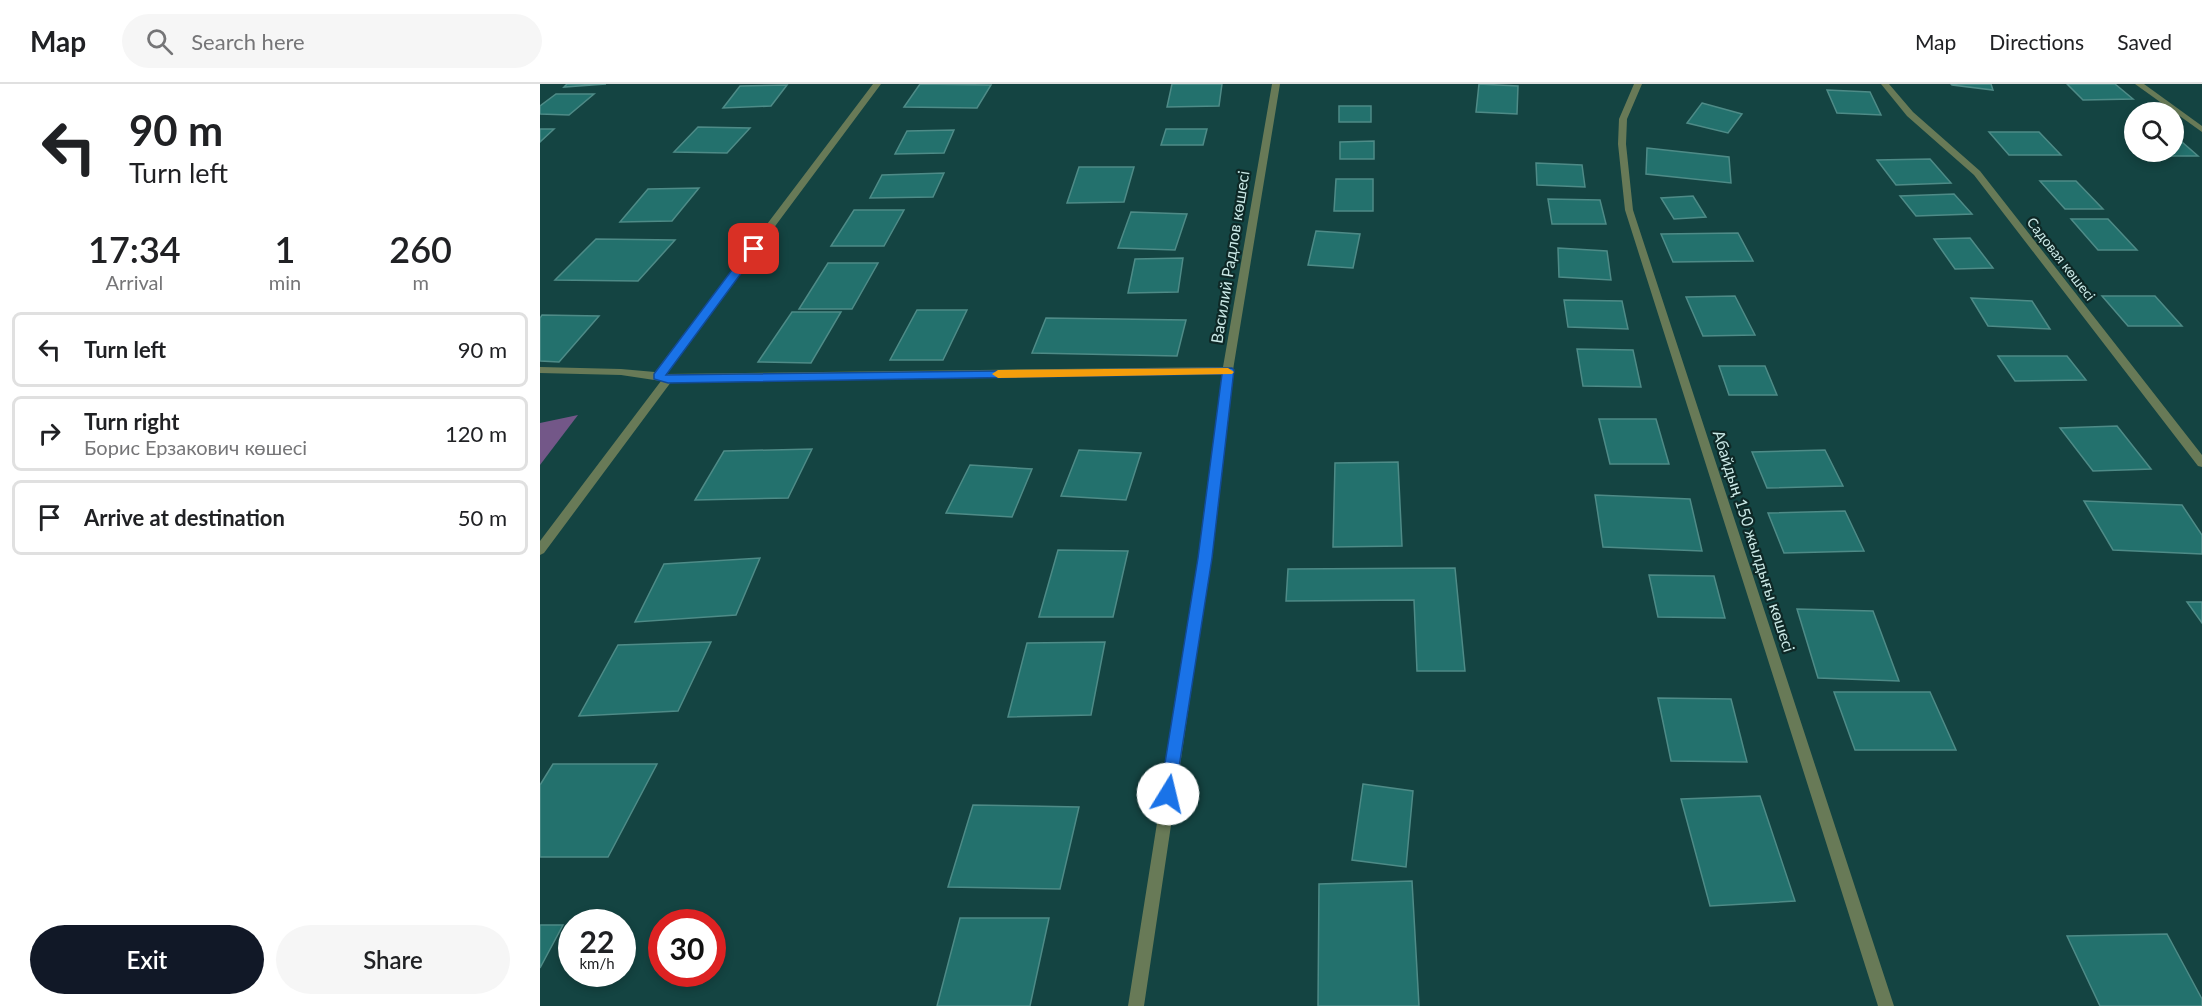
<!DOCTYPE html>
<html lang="en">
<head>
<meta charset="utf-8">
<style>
	body { margin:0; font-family:Lato,sans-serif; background:#f6f6f6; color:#202124; height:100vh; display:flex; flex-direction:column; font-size:22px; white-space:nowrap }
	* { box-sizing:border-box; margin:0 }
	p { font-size:20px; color:#757577 }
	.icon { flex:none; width:33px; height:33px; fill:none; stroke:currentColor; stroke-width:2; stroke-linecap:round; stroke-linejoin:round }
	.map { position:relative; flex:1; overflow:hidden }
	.details { display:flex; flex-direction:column; background:#fff; width:540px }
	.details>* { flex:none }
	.top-card { background:#fff; color:#202124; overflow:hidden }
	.controls { position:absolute; left:1584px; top:18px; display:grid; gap:12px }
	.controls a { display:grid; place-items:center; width:60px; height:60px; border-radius:50%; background:#fff; box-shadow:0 3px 9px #0003; font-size:30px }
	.speed { position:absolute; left:18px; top:825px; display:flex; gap:12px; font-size:30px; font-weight:700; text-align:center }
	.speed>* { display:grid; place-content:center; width:78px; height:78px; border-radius:50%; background:#fff; box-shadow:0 3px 9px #0003; line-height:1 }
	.speed small { font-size:15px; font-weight:400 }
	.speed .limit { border:9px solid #d22; background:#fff; color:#111 }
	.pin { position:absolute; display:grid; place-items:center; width:51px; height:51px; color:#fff; margin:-26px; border-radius:12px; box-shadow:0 3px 9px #0006 }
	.me { position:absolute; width:66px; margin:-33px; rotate:9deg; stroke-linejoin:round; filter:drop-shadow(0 0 4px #0008) }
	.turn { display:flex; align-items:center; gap:21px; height:126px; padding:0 30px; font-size:27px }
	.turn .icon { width:78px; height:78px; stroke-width:2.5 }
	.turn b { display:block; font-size:42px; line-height:51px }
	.eta { display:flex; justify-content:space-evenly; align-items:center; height:102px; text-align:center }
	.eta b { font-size:36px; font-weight:600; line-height:42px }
	.cta { display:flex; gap:12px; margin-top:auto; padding:12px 30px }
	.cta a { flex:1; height:69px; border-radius:36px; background:#111827; color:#fff; font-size:24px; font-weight:600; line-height:69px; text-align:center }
	.cta a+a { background:#f6f6f6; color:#202124 }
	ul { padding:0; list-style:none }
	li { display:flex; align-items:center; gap:18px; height:75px; margin:0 12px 9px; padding:0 18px; border:3px solid #e0e0e0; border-radius:9px }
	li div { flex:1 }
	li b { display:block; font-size:22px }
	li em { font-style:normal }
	header { display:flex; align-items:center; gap:36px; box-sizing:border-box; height:84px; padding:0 30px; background:#fff; border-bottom:2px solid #e0e0e0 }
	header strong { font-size:28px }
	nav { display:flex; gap:33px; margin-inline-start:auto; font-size:21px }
	.search { width:420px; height:54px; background:#f6f6f6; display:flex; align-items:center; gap:15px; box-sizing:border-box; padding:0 21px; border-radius:33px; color:#757577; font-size:22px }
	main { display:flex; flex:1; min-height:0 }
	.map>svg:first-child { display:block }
	.green { fill:#735788 }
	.building { fill:#23716d; stroke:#4e8b87; stroke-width:1.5 }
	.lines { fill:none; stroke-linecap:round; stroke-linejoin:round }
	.minor { fill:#687a57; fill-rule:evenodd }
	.route { fill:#1a73e8; stroke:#114b97; stroke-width:1.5 }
	.slow { fill:#f59e0b }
	.labels { text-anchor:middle; stroke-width:4.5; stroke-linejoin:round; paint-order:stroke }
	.far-street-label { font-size:14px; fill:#cbe9e7; stroke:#0e2826 }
	.street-label { font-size:16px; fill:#cbe9e7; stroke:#0e2826 }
</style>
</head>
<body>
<header>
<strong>Map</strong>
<div class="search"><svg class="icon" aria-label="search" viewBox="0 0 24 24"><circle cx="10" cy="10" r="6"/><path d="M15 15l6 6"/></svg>Search here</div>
<nav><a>Map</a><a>Directions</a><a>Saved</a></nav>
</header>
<main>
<section class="details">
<div class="top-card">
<div class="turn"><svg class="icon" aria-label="left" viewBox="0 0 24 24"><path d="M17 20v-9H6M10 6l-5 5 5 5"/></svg><div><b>90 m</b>Turn left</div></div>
</div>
<div class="eta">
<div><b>17:34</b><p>Arrival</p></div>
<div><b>1</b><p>min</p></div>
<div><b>260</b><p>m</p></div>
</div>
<ul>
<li><svg class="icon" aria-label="left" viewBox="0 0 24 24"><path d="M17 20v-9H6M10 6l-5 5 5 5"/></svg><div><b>Turn left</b></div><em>90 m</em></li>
<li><svg class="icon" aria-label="right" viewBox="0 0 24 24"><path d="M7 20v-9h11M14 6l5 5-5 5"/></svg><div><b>Turn right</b><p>Борис Ерзакович көшесі</p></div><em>120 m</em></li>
<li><svg class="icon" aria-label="arrive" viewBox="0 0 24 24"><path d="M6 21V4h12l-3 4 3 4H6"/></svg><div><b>Arrive at destination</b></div><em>50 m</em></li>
</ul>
<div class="cta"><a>Exit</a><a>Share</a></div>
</section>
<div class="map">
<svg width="1662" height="922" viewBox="0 0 1662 922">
	<rect width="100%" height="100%" fill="#144442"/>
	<!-- green -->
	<path class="green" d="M 38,331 L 0,381 L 0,339 Z"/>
	<!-- building -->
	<g class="building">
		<path d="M 27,0 L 66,0 L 24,3 Z"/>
		<path d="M 380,0 L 451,1 L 437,24 L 364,23 Z"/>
		<path d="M 632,0 L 682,0 L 679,22 L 627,23 Z"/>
		<path d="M 939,0 L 978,2 L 977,30 L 936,28 Z"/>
		<path d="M 1411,0 L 1451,0 L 1453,6 L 1412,1 Z"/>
		<path d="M 1527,0 L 1575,0 L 1593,15 L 1543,16 Z"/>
		<path d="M 247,1 L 231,22 L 183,24 L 200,2 Z"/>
		<path d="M 1287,6 L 1330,8 L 1341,31 L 1297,29 Z"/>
		<path d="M 16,10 L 54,10 L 29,31 L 0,30 L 0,22 Z"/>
		<path d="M 1162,19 L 1202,30 L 1188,49 L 1147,39 Z"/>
		<rect x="799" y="22" width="32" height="16"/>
		<path d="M 158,43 L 210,44 L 187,69 L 134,68 Z"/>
		<path d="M 0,45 L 14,45 L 0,58 Z"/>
		<path d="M 626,45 L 667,45 L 663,61 L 621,61 Z"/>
		<path d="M 414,46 L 404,69 L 355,70 L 367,47 Z"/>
		<path d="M 1449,48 L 1499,48 L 1521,71 L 1469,71 Z"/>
		<path d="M 1634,51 L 1658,72 L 1611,72 L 1605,68 L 1634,68 Z"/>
		<path d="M 834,57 L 834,75 L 800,75 L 800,58 Z"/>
		<path d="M 1107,64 L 1189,73 L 1191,99 L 1106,90 Z"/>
		<path d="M 1390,75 L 1411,99 L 1356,101 L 1337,76 Z"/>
		<path d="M 996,79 L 1042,81 L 1045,103 L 997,101 Z"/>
		<path d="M 539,83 L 594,83 L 584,118 L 527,119 Z"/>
		<path d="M 404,89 L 393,113 L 330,114 L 342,91 Z"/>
		<path d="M 796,95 L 833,95 L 833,127 L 794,127 Z"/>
		<path d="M 1500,97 L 1536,97 L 1563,125 L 1525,125 Z"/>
		<path d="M 159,104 L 132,137 L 80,138 L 108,105 Z"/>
		<path d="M 1414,110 L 1432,130 L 1376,132 L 1360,112 Z"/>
		<path d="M 1153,112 L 1166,133 L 1134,135 L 1121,114 Z"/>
		<path d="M 1008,115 L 1060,116 L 1066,140 L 1012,140 Z"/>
		<path d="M 314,126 L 364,126 L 344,162 L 291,162 Z"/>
		<path d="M 591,128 L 647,130 L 635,166 L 578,164 Z"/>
		<path d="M 1531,135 L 1568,135 L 1597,166 L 1558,166 Z"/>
		<path d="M 776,147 L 820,150 L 813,184 L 768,181 Z"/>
		<path d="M 1198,149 L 1213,177 L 1133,178 L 1121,150 Z"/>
		<path d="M 1430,154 L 1453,184 L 1415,185 L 1394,155 Z"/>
		<path d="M 56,155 L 135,156 L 98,197 L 15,196 Z"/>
		<path d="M 1018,164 L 1067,167 L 1071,196 L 1019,193 Z"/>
		<path d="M 643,174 L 638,208 L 588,209 L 595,175 Z"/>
		<path d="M 288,179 L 338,179 L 312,225 L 259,225 Z"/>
		<path d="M 1195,212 L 1215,251 L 1163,252 L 1146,213 Z"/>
		<path d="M 1562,212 L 1615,212 L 1642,242 L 1588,242 Z"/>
		<path d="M 1431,214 L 1492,217 L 1510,245 L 1448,242 Z"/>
		<path d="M 1024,216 L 1082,217 L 1088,245 L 1028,243 Z"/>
		<path d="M 377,226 L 427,226 L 403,276 L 350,276 Z"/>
		<path d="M 252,228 L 301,228 L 271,279 L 218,278 Z"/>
		<path d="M 2,231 L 59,232 L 19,278 L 0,277 L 0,234 Z"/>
		<path d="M 506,234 L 646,236 L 637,272 L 492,269 Z"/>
		<path d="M 1037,265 L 1093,266 L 1101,303 L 1043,302 Z"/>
		<path d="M 1458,272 L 1527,272 L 1546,296 L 1475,297 Z"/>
		<path d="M 1179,282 L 1225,282 L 1237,311 L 1189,311 Z"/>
		<path d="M 1059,335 L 1116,335 L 1129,380 L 1070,380 Z"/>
		<path d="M 1577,342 L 1611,385 L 1553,387 L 1520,344 Z"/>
		<path d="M 272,365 L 248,414 L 155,416 L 184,367 Z"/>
		<path d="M 539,366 L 601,369 L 586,416 L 521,412 Z"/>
		<path d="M 1285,366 L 1303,402 L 1227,404 L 1212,368 Z"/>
		<path d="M 858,378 L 862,462 L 793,463 L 795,379 Z"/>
		<path d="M 430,381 L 492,385 L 472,433 L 406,429 Z"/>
		<path d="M 1055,411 L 1150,415 L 1162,467 L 1063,463 Z"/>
		<path d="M 1544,417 L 1642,421 L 1662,451 L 1662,470 L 1573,466 Z"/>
		<path d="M 1305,427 L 1324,467 L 1244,469 L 1228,429 Z"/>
		<path d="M 518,466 L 588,467 L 573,533 L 499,533 Z"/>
		<path d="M 220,474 L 196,531 L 95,538 L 124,480 Z"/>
		<path d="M 915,484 L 925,587 L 877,587 L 874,516 L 746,517 L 748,485 Z"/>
		<path d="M 1109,491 L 1174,492 L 1185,534 L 1118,533 Z"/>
		<path d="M 1647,518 L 1662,518 L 1662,539 Z"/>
		<path d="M 1257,525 L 1333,527 L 1359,597 L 1278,594 Z"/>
		<path d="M 171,558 L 138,627 L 39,632 L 78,561 Z"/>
		<path d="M 565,558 L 551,631 L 468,633 L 487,559 Z"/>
		<path d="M 1294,608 L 1390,608 L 1416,666 L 1315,666 Z"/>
		<path d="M 1118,614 L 1191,615 L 1207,678 L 1131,677 Z"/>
		<path d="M 13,680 L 117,680 L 68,773 L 0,773 L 0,701 Z"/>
		<path d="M 823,700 L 873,707 L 866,783 L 812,776 Z"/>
		<path d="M 1220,712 L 1255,817 L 1170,822 L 1141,715 Z"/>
		<path d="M 433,721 L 539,723 L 520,805 L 408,803 Z"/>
		<path d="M 872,797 L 879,922 L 778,922 L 779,800 Z"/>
		<path d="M 420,834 L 509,834 L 490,922 L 397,922 Z"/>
		<path d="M 0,841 L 23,841 L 0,884 Z"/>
		<path d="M 1627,850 L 1662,915 L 1662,922 L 1560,922 L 1527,852 Z"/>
	</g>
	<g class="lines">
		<!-- minor -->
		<g class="minor">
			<path d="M 333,0 L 341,0 L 125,290 L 683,283 L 732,0 L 740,0 L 693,286 L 671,474 L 604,922 L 588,922 L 659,474 L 682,289 L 131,298 L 4,469 L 0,471 L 0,457 L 121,297 L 81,291 L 0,289 L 0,283 L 81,285 L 115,288 Z"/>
			<path d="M 1094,0 L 1102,0 L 1087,35 L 1086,60 L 1093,126 L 1354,922 L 1338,922 L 1085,126 L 1078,60 L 1079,35 Z"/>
			<path d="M 1341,0 L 1349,0 L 1373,28 L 1440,87 L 1662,371 L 1662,383 L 1658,382 L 1434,91 L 1367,32 Z"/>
			<path d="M 1595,0 L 1604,0 L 1662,42 L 1662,48 Z"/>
		</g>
	</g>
	<!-- route -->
	<path class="route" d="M 210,162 L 219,165 L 126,291 L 692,284 L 694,286 L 672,474 L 634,715 L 628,718 L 622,715 L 620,710 L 658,474 L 682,290 L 128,299 L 114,295 L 114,290 Z"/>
	<!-- slow -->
	<path class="slow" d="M 688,284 L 694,288 L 692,290 L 458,294 L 452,290 L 458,286 Z"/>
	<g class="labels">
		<!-- far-street labels -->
		<g class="far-street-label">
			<text transform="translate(1521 175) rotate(52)" y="5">Садовая көшесі</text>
		</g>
		<!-- street labels -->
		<g class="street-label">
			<text transform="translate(690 173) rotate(-81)" y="6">Василий Радлов көшесі</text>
			<text transform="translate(1214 457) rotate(72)" y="6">Абайдың 150 жылдығы көшесі</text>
		</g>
	</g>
</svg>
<div class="controls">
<a><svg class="icon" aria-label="search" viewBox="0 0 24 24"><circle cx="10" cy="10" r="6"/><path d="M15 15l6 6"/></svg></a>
</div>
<div class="speed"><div>22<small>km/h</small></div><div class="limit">30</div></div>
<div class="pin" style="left:214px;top:165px;background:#d93025"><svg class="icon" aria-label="arrive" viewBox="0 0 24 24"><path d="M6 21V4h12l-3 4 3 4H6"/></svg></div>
<svg class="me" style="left:628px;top:710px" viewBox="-20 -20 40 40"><circle r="19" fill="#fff"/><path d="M0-13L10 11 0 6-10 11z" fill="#1a73e8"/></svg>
</div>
</main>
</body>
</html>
